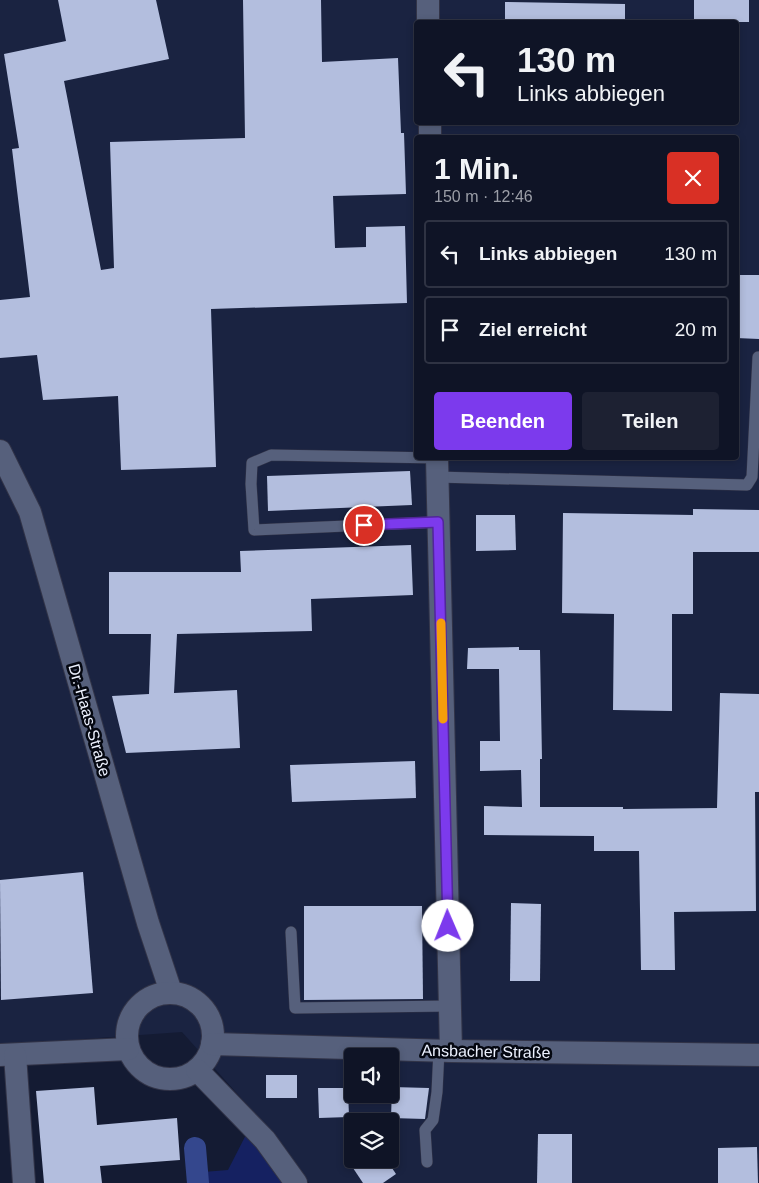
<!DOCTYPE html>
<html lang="de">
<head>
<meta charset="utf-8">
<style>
	body { margin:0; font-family:Helvetica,sans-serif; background:#1d2132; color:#f1f3f6; height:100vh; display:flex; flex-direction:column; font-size:19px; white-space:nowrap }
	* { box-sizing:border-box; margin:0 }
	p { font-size:16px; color:#9b9ea7 }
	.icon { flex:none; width:28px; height:28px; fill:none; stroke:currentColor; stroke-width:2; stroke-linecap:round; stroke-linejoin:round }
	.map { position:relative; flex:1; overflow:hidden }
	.drawer { position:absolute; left:414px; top:135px; width:325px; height:325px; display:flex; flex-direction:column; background:#0f1426; border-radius:5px; box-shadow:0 2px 8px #0003,0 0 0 1px #2f3343 }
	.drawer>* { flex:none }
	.banner { position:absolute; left:414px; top:20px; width:325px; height:105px; border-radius:5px; box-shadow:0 2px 8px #0003,0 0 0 1px #2f3343; background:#0f1426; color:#f1f3f6; overflow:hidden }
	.controls { position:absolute; left:344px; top:1048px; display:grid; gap:10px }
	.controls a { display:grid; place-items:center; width:55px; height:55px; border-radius:5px; background:#0f1426; box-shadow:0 2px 8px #0003,0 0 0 1px #2f3343; font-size:25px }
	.pin { position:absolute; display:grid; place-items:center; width:42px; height:42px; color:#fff; margin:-21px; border:2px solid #fff; border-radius:50%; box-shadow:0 1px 5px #0007 }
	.me { position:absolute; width:55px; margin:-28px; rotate:359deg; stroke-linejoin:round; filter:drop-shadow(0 0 4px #0008) }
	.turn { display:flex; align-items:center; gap:18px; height:105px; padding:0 20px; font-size:22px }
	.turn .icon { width:65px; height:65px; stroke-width:2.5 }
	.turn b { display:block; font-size:35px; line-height:42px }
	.round { display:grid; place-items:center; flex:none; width:52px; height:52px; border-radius:5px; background:#1d2132 }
	.headline { display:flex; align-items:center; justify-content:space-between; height:85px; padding:0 20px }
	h1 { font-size:30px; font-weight:700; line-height:38px }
	.button { display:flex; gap:10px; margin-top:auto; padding:10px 20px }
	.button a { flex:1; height:58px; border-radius:5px; background:#7c3aed; color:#fff; font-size:20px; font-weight:700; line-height:58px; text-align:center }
	.button a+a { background:#1d2132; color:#f1f3f6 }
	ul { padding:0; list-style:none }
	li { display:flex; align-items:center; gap:15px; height:68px; margin:0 10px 8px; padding:0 10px; border:2px solid #2f3343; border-radius:5px }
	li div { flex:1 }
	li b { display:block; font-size:19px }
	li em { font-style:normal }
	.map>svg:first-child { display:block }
	.built { fill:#1a2341; fill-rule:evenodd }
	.green { fill:#152161 }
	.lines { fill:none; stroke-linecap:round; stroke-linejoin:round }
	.canal { stroke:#34478d; stroke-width:22 }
	.building { fill:#b3bede }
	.lane-casing { stroke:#323448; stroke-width:12 }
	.street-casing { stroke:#323448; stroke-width:24 }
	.lane { stroke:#56607c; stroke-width:11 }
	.street { stroke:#56607c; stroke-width:22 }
	.route-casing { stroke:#51269a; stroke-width:12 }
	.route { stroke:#7c3aed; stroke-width:9 }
	.slow { stroke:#f59e0b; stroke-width:9 }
	.labels { text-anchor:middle; stroke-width:5; stroke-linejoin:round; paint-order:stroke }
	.street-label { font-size:16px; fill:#ecf1fe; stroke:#040710 }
</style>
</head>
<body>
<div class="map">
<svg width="759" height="1183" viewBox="0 0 759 1183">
	<rect width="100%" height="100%" fill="#141b33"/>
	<!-- built -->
	<path class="built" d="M 0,0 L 759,0 L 759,1183 L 309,1183 L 283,1145 L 182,1032 L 0,1045 ZM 416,22 L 736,22 L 736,122 L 416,122 ZM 416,138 L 736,138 L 736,458 L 416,458 ZM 352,1056 L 390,1056 L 390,1094 L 352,1094 ZM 352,1121 L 390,1121 L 390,1159 L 352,1159 Z"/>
	<!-- green -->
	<path class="green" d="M 251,1125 L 298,1183 L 203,1183 L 203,1172 L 228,1170 Z"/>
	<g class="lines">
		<!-- canal -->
		<path class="canal" d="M 195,1148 L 198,1183"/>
	</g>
	<!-- building -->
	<g class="building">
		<path d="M 58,0 L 156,0 L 169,59 L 64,81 L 101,270 L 114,268 L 110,142 L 245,138 L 243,0 L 321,0 L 322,62 L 398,58 L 401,133 L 404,133 L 406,194 L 333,196 L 335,248 L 366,247 L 366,227 L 405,226 L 407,303 L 211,309 L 216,467 L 121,470 L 118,396 L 43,400 L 37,355 L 0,358 L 0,300 L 30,297 L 12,149 L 19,148 L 4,54 L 66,41 Z"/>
		<rect x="694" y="0" width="55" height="22"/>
		<path d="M 505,2 L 625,4 L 625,22 L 505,22 Z"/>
		<path d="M 736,275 L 759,275 L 759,339 L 736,338 Z"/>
		<path d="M 410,471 L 412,505 L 268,511 L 267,476 Z"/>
		<path d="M 693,509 L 759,510 L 759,552 L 693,552 L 693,614 L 672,614 L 672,711 L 613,710 L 614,614 L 562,613 L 563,513 L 693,515 Z"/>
		<path d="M 476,515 L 515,515 L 516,550 L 476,551 Z"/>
		<path d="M 411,545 L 413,595 L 311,599 L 312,631 L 177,634 L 174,693 L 237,690 L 240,748 L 126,753 L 112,696 L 149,694 L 151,634 L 109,634 L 109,572 L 241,572 L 240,551 Z"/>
		<path d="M 519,647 L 519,650 L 540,650 L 542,759 L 540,759 L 540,807 L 623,807 L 623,809 L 717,808 L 720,693 L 759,694 L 759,792 L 755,792 L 756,911 L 674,912 L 675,970 L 641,970 L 639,851 L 594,851 L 594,836 L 484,835 L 484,806 L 522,807 L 521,770 L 480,771 L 480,741 L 500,741 L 499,669 L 467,669 L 468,648 Z"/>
		<path d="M 415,761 L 416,798 L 292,802 L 290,765 Z"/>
		<path d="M 83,872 L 93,993 L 1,1000 L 0,880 Z"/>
		<path d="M 511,903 L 541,904 L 540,981 L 510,981 Z"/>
		<path d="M 304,906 L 422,906 L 423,999 L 304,1000 Z"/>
		<rect x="266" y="1075" width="31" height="23"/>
		<path d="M 94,1087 L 97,1125 L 177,1118 L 180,1160 L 100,1166 L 102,1183 L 44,1183 L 36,1091 Z"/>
		<path d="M 392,1087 L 429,1088 L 425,1119 L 391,1118 Z"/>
		<path d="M 318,1088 L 348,1088 L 349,1117 L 319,1118 Z"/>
		<path d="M 538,1134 L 572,1134 L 572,1183 L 537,1183 Z"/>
		<path d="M 757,1147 L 758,1183 L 718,1183 L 718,1148 Z"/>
		<path d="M 359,1159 L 386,1159 L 396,1174 L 383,1183 L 363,1183 L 351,1165 Z"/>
	</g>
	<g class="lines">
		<defs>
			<g id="lane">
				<path d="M 437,458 L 271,455 L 252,463 L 251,484 L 254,530 L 438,522"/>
				<path d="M 437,477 L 747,485 L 752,477 L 758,357"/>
				<path d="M 291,932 L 295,1008 L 450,1006"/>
				<path d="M 427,1162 L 425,1130 L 433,1120 L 437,1092 L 439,1050"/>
			</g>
			<g id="street">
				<path d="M 428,0 L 428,22"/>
				<path d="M 430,122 L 430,138"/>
				<path d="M 0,451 L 30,512 L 148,923 L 171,992"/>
				<path d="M 437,458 L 451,1051"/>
				<circle cx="170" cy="1036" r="43"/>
				<path d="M 212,1044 L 451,1051 L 759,1055"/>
				<path d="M 0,1055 L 128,1049"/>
				<path d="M 15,1055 L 24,1183"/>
				<path d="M 197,1070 L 265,1140 L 296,1183"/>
			</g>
		</defs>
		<!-- lane casing -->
		<use href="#lane" class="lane-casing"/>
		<!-- street casing -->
		<use href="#street" class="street-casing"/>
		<!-- lane -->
		<use href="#lane" class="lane"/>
		<!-- street -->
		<use href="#street" class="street"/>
	</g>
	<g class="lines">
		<defs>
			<path id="route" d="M 364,525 L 438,522 L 448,926"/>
		</defs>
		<!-- route casing -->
		<use href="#route" class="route-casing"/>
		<!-- route -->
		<use href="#route" class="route"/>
		<!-- slow -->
		<path class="slow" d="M 441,623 L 443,719"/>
	</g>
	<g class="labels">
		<!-- street labels -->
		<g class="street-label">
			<text transform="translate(90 720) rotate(74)" y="6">Dr.-Haas-Straße</text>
			<text transform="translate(486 1051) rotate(1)" y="6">Ansbacher Straße</text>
		</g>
	</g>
</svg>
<div class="controls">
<a><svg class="icon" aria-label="sound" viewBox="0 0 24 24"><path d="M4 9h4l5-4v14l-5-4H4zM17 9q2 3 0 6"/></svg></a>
<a><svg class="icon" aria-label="layers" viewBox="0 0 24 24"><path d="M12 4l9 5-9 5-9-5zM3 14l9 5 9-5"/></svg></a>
</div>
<div class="pin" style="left:364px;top:525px;background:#d93025"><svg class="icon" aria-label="arrive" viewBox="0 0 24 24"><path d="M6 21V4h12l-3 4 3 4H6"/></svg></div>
<svg class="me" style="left:448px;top:926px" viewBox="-20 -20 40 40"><circle r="19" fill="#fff"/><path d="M0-13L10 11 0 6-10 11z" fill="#7c3aed"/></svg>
<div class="banner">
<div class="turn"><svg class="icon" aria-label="left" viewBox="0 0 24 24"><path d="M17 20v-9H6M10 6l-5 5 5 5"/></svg><div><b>130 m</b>Links abbiegen</div></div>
</div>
<section class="drawer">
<div class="headline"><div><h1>1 Min.</h1><p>150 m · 12:46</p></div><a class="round" style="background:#d93025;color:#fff"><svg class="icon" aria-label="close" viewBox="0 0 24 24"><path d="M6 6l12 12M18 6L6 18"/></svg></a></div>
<ul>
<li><svg class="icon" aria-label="left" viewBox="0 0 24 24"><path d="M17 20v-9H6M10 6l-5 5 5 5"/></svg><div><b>Links abbiegen</b></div><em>130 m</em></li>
<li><svg class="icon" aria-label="arrive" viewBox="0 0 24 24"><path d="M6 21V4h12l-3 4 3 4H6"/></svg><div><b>Ziel erreicht</b></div><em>20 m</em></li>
</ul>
<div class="button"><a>Beenden</a><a>Teilen</a></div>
</section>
</div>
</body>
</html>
